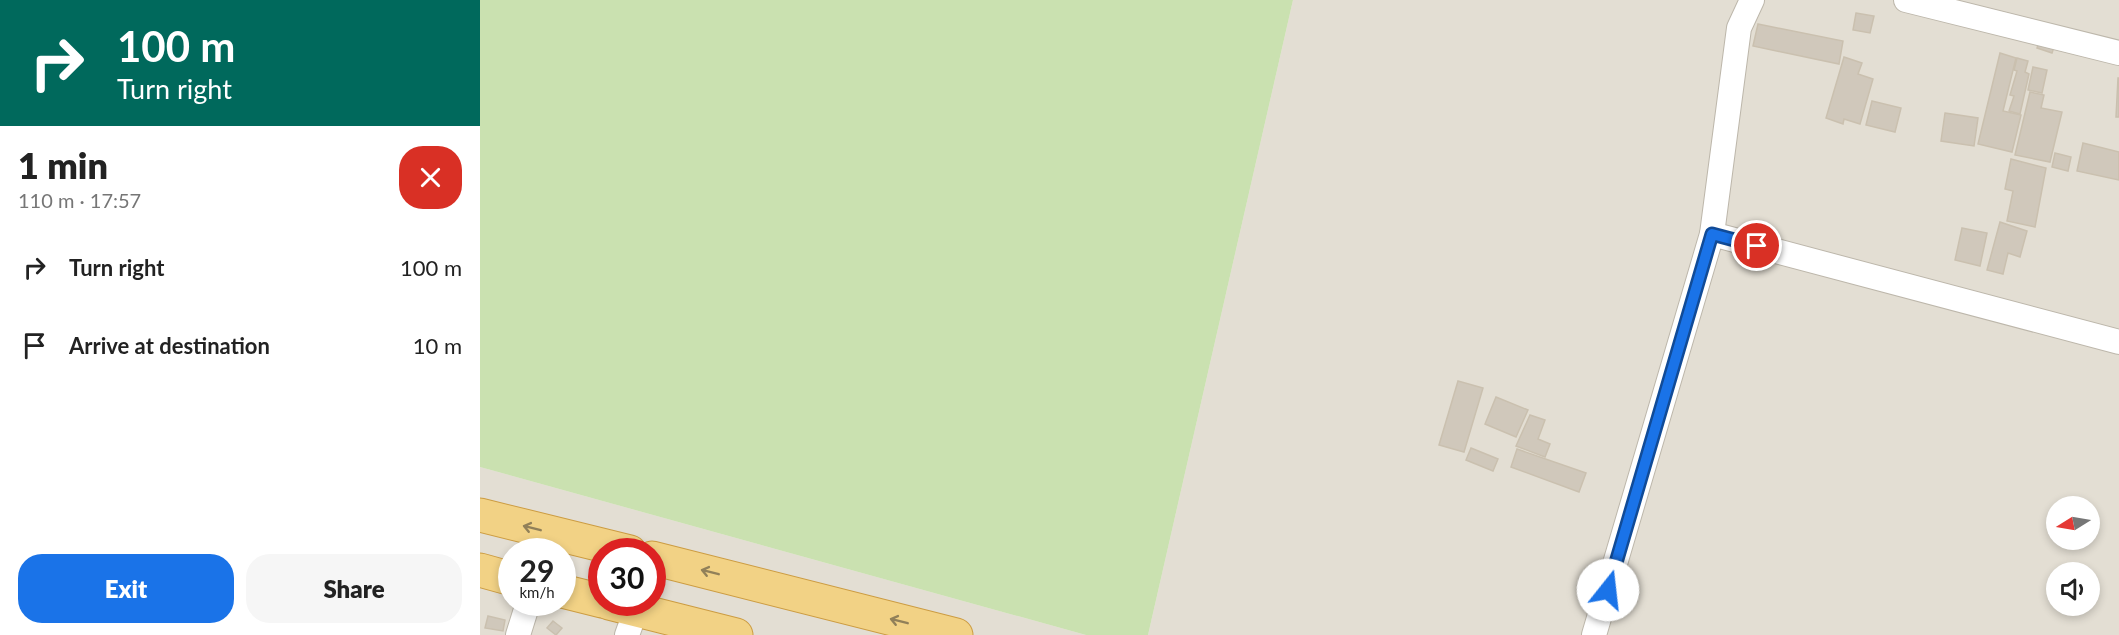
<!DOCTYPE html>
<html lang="en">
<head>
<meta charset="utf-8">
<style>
	body { margin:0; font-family:Lato,sans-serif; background:#f6f6f6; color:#222; height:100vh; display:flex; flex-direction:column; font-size:22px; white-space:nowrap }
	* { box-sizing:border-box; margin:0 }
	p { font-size:20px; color:#767676 }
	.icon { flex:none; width:33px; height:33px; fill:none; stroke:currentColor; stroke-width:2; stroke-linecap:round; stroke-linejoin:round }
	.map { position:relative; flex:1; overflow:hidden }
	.side { display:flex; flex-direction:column; background:#fff; width:480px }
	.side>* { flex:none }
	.guide { background:#00695c; color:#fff; overflow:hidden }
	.needle { width:39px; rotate:259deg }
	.controls { position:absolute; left:1566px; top:496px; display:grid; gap:12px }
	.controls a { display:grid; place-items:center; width:54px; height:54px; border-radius:50%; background:#fff; box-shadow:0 3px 9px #0003; font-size:30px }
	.speed { position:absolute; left:18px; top:538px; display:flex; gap:12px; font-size:30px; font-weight:700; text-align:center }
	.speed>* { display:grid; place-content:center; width:78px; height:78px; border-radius:50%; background:#fff; box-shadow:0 3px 9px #0003; line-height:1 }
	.speed small { font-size:15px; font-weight:400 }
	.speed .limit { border:9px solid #d22; background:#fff; color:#111 }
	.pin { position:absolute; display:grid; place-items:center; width:51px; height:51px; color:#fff; margin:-26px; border:3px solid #fff; border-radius:50%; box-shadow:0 2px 6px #0007 }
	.me { position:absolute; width:66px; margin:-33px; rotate:16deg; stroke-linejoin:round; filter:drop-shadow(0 0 4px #0008) }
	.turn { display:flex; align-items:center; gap:21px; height:126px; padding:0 18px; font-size:27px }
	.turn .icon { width:78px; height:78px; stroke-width:2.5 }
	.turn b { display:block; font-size:42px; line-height:51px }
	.round { display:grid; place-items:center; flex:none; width:63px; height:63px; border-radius:24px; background:#f6f6f6 }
	.head { display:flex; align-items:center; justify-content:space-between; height:102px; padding:0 18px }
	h1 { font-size:36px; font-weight:800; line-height:45px }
	.cta { display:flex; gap:12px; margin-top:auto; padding:12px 18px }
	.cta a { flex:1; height:69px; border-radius:24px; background:#1a73e8; color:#fff; font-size:24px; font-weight:800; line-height:69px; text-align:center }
	.cta a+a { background:#f6f6f6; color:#222 }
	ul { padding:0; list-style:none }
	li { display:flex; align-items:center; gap:18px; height:78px; padding:0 18px }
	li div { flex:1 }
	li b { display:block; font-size:22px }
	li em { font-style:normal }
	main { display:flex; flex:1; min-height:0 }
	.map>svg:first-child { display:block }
	.residential { fill:#e3ded3; fill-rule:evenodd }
	.green { fill:#cae1b0 }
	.building { fill:#d0c8bb; stroke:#cac0af; stroke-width:1.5 }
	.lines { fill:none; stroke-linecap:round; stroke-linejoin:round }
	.minor-casing { stroke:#bdb7ab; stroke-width:26 }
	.trunk-casing { stroke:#cc9c42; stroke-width:35 }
	.minor { stroke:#fff; stroke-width:24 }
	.trunk { stroke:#f2d285; stroke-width:33 }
	.oneway { stroke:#918059 }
	.route-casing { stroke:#114b97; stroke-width:15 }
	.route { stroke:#1a73e8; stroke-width:10 }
</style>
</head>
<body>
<main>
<section class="side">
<div class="guide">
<div class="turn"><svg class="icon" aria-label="right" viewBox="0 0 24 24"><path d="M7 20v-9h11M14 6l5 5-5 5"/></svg><div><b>100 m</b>Turn right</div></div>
</div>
<div class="head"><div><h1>1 min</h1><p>110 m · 17:57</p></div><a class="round" style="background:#d93025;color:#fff"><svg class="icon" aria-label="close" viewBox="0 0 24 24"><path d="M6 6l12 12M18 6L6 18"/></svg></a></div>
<ul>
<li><svg class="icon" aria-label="right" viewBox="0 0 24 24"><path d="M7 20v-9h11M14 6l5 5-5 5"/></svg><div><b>Turn right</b></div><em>100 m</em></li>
<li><svg class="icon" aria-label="arrive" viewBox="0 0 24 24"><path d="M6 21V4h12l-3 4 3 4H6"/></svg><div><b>Arrive at destination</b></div><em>10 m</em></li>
</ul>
<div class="cta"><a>Exit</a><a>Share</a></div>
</section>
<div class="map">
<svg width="1639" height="635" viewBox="0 0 1639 635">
	<rect width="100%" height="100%" fill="#f0ede4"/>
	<!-- residential -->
	<g class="residential">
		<path d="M 813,0 L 1639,0 L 1639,635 L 668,635 ZM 1576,507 L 1610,507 L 1610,540 L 1576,540 ZM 1576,573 L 1610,573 L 1610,606 L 1576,606 Z"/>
		<path d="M 0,467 L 606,635 L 0,635 ZM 32,552 L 82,552 L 82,603 L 32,603 ZM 122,552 L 172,552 L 172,603 L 122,603 Z"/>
	</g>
	<!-- green -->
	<path class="green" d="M 0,0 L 813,0 L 668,635 L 606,635 L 0,467 Z"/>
	<!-- building -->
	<g class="building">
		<path d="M 1376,13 L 1394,16 L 1390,33 L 1373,30 Z"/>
		<path d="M 1278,24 L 1363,41 L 1359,64 L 1273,46 Z"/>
		<path d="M 1560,39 L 1575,44 L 1572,53 L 1557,48 Z"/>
		<path d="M 1520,53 L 1536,58 L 1523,111 L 1541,115 L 1532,152 L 1498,144 Z"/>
		<path d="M 1364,57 L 1382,63 L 1378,74 L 1393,79 L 1380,124 L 1364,119 L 1363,124 L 1346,118 Z"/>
		<path d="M 1537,58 L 1548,61 L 1545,72 L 1549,74 L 1540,114 L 1529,111 L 1534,96 L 1530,95 L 1537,71 L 1534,70 Z"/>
		<path d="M 1553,67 L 1567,70 L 1562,93 L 1548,90 Z"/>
		<path d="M 1638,78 L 1639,78 L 1639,117 L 1636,117 Z"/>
		<path d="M 1550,92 L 1564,95 L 1561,108 L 1582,112 L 1570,162 L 1535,155 Z"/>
		<path d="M 1392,101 L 1421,108 L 1415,132 L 1386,125 Z"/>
		<path d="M 1465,113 L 1498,118 L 1494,146 L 1461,141 Z"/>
		<path d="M 1603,143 L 1639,152 L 1639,180 L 1597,171 Z"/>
		<path d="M 1575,153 L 1591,157 L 1588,171 L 1572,167 Z"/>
		<path d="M 1531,159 L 1566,168 L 1555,227 L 1527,221 L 1533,191 L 1525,189 Z"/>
		<path d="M 1520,222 L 1547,231 L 1540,257 L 1528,253 L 1523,274 L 1507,270 Z"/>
		<path d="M 1482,228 L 1507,233 L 1500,266 L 1475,260 Z"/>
		<path d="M 978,381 L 1003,388 L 984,452 L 959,445 Z"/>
		<path d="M 1016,397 L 1048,410 L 1036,437 L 1005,424 Z"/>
		<path d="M 1050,415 L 1065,420 L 1058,439 L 1070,444 L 1065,457 L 1036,446 Z"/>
		<path d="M 991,448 L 1018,459 L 1013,471 L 986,460 Z"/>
		<path d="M 1037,449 L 1106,473 L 1099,492 L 1031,467 Z"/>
		<path d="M 8,616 L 25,620 L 23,631 L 5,628 Z"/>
		<path d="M 73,621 L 82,628 L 76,635 L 67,628 Z"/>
	</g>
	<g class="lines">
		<defs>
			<g id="minor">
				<path d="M 1426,0 L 1639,53"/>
				<path d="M 1232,234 L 1639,342"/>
				<path d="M 38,635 L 48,603"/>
				<path d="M 147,635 L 156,610"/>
				<path d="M 1114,635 L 1232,234 L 1259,28 L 1272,0"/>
			</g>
			<g id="trunk">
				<path d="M 0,515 L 150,552"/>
				<path d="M 172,558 L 476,635"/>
				<path d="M 0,570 L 32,579"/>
				<path d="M 82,591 L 122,601"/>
				<path d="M 129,603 L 256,635"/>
			</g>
		</defs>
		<!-- minor casing -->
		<use href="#minor" class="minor-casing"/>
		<!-- trunk casing -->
		<use href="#trunk" class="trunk-casing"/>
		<!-- minor -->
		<use href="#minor" class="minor"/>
		<!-- trunk -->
		<use href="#trunk" class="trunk"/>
	</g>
	<!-- one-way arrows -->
	<defs><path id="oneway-shaft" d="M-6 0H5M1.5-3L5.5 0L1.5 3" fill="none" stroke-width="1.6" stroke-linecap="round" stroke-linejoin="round" transform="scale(1.5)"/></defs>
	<g class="oneway">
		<use href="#oneway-shaft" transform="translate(52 528) rotate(-166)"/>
		<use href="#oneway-shaft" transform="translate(230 572) rotate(-166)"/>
		<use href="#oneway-shaft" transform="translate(419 621) rotate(-166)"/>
	</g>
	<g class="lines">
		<defs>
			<path id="route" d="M 1128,590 L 1232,234 L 1277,246"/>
		</defs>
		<!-- route casing -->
		<use href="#route" class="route-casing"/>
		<!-- route -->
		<use href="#route" class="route"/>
	</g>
</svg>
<div class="controls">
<a><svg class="needle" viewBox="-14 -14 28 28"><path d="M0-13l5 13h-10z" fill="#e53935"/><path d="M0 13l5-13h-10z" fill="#767676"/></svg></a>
<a><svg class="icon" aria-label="sound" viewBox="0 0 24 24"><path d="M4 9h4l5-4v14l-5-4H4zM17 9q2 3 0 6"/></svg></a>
</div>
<div class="speed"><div>29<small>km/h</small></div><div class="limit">30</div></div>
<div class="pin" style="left:1277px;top:246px;background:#d93025"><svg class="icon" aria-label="arrive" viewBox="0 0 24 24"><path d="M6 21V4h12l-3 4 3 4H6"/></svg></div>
<svg class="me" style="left:1128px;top:590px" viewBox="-20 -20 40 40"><circle r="19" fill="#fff"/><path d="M0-13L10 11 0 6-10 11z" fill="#1a73e8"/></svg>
</div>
</main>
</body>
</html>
